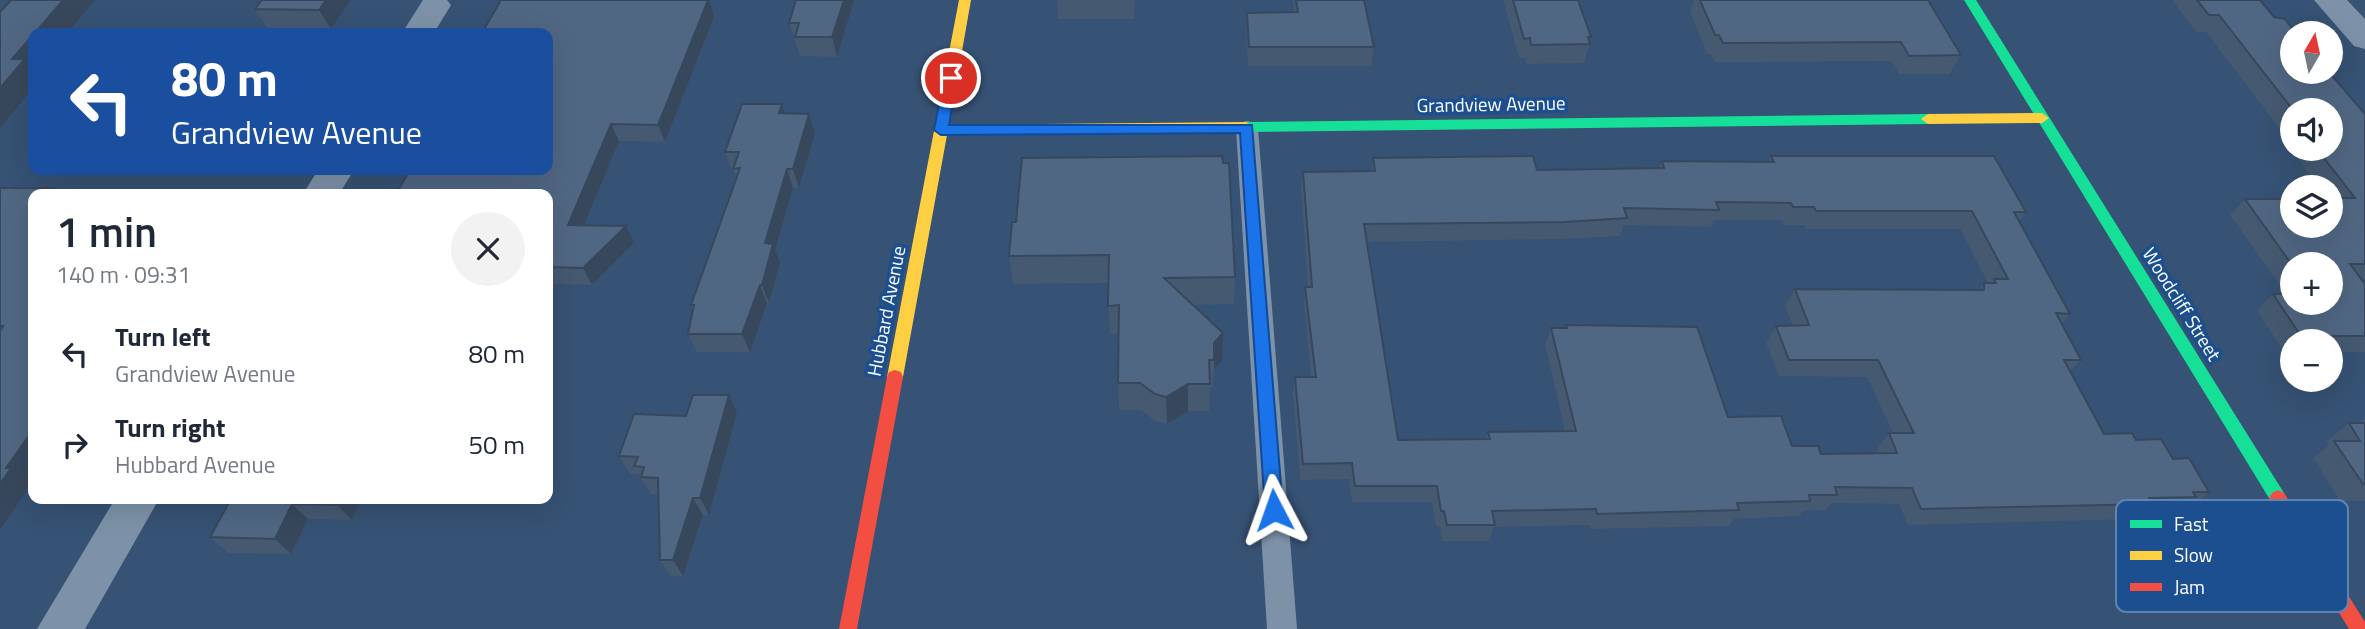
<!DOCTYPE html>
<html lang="en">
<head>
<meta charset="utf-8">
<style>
	body { margin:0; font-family:"Titillium Web",sans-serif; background:#f2f2f3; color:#1f2937; height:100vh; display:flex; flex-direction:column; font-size:26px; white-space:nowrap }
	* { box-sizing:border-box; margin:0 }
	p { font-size:23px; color:#747a83 }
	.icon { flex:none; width:38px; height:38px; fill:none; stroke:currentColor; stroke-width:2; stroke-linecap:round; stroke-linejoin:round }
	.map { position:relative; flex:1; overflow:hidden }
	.drawer { position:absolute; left:28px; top:189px; width:525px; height:315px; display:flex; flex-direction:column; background:#fff; border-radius:14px; box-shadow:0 7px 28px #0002 }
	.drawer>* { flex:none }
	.top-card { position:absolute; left:28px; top:28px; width:525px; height:147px; border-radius:14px; box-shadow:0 7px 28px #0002; background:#1a4fa0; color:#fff; overflow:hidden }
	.needle { width:46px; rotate:9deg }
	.tools { position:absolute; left:2280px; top:21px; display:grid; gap:14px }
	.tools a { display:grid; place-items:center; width:63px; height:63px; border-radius:50%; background:#fff; box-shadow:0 7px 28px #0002; font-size:35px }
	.pin { position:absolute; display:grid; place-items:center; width:60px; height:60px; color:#fff; margin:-30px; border:4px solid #fff; border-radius:50%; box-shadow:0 2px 7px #0007 }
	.me { position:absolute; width:77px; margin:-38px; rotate:356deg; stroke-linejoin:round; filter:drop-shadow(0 0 5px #0008) }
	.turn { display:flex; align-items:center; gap:24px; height:147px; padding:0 28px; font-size:32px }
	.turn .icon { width:91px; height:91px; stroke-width:2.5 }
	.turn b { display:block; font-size:49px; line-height:60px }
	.round { display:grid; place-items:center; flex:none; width:74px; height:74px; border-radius:37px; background:#f2f2f3 }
	.head { display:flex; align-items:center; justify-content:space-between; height:119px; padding:0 28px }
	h1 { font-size:42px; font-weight:600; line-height:52px }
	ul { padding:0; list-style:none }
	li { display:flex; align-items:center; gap:21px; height:91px; padding:0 28px }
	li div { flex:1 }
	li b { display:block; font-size:26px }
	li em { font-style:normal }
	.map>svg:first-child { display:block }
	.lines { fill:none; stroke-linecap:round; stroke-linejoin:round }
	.lane { fill:#7d92a8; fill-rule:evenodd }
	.street { fill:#7d92a8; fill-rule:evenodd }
	.fast { fill:#16e098; fill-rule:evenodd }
	.slow { fill:#ffcf43; fill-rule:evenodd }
	.jam { fill:#f24e42; fill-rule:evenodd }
	.wall { fill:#455971; fill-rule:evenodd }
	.shaded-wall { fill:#38485c }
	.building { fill:#506783; stroke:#38485c; stroke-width:2; fill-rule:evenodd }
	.route { fill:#1a73e8; stroke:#114b97; stroke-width:2 }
	.labels { text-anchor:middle; stroke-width:7; stroke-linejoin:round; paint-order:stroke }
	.street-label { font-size:19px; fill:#fff; stroke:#1b4f8f }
	.key { fill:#1b4f8f; stroke:#5f84b1; stroke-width:2 }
	.key-label { font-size:19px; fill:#fff }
</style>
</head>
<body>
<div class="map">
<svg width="2365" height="629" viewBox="0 0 2365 629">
	<rect width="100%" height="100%" fill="#365274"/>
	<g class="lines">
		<!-- lane -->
		<path class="lane" d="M 1247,121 L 1255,123 L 1258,128 L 1297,629 L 1267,629 L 1236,128 L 1239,123 Z"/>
		<!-- street -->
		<g class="street">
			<path d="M 423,0 L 447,0 L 451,5 L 434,33 L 402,33 Z"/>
			<path d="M 2314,0 L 2347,0 L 2365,19 L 2365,49 L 2354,46 Z"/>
			<path d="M 318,170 L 354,170 L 339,194 L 303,194 Z"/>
			<path d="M 115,499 L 159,499 L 85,629 L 37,629 Z"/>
		</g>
		<!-- fast -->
		<g class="fast">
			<path d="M 1964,0 L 1976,0 L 2284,493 L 2287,498 L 2284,503 L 2278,506 L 2272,503 Z"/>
			<path d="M 1928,114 L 1935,119 L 1928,124 L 1246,132 L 1239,127 L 1246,122 Z"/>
		</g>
		<!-- slow -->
		<g class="slow">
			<path d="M 959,0 L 971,0 L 949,125 L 1246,122 L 1253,127 L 1246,132 L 947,135 L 903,377 L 901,382 L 889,382 L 887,377 Z"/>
			<path d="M 2042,113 L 2049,118 L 2042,123 L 1928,124 L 1921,119 L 1928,114 Z"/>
		</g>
		<!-- jam -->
		<g class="jam">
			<path d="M 895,370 L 901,372 L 903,377 L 857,629 L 839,629 L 887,377 L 889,372 Z"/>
			<path d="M 2278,490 L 2284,493 L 2365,622 L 2365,629 L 2349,629 L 2272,503 L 2269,498 L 2272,493 Z"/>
		</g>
	</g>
	<!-- wall -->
	<g class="wall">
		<path d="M 351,0 L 331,29 L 268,29 L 255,9 Z"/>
		<path d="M 501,0 L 714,17 L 665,142 L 619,141 L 584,225 L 634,243 L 592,285 L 548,284 L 548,194 Z"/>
		<path d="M 854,0 L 837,57 L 800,56 L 789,23 Z"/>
		<path d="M 1057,0 L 1135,0 L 1134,19 L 1058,19 Z"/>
		<path d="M 1293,0 L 1364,0 L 1374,47 L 1371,66 L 1248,66 L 1246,32 L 1247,13 L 1294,12 Z"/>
		<path d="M 1504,0 L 1578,0 L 1591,37 L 1584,63 L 1526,64 L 1525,58 L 1519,58 L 1504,3 Z"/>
		<path d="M 1694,0 L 1928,0 L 1961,55 L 1950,74 L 1899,74 L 1891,61 L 1715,62 L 1711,54 L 1707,54 L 1690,11 Z"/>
		<path d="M 2172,0 L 2260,0 L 2274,17 L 2365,114 L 2365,280 L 2362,280 L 2365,284 L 2365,352 L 2331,352 L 2331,341 L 2292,341 L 2292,352 L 2284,352 L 2257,310 L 2273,294 L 2286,294 L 2230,215 L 2245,199 L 2331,226 L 2331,187 L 2319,187 L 2291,150 L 2292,148 L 2292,149 L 2331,149 L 2292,110 L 2292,145 L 2206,32 L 2196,32 ZM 2292,264 L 2331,303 L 2292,303 Z"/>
		<path d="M 782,104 L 785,113 L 809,114 L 815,133 L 799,188 L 793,188 L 775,250 L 780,262 L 769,303 L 767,303 L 750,352 L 697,352 L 688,334 L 693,310 L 691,305 L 736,177 L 734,171 L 732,171 L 725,152 Z"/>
		<path d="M 1771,156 L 2026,212 L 2019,222 L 2070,314 L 2062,324 L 2081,360 L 2070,371 L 2104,434 L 2136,440 L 2173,459 L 2209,492 L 2191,508 L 2183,508 L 2177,513 L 2141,513 L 2135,519 L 1908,525 L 1899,504 L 1831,503 L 1826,510 L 1803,511 L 1799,516 L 1734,519 L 1729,526 L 1590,529 L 1589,525 L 1494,527 L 1489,541 L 1442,541 L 1440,527 L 1436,526 L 1432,502 L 1352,502 L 1349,479 L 1300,480 L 1293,394 L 1295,377 L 1311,377 L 1304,304 L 1305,287 L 1308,287 L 1301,190 L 1303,172 L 1371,171 L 1373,158 L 1537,170 L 1659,168 L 1662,161 L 1768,162 ZM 1714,220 L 1782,220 L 1784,225 L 1805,225 L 1806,229 L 1960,229 L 1988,283 L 1984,283 L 1979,290 L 1795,289 L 1785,306 L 1793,326 L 1776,326 L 1766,343 L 1779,376 L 1867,377 L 1893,433 L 1889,433 L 1877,449 L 1878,453 L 1821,454 L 1792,446 L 1728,417 L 1566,325 L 1565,328 L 1551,328 L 1545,345 L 1565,431 L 1488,432 L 1486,439 L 1398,440 L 1367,242 L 1560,239 L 1620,236 L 1624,225 L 1711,227 Z"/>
		<path d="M 1012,222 L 1235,277 L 1234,304 L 1193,305 L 1223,333 L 1222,361 L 1214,369 L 1213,387 L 1210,387 L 1209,411 L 1188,411 L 1167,424 L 1155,421 L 1141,410 L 1119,410 L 1118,383 L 1119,333 L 1110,334 L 1108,306 L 1109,283 L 1013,284 L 1009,256 Z"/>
		<path d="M 737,413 L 709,515 L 703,515 L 683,576 L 670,576 L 660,560 L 659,494 L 651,494 L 638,474 L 630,474 L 619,456 Z"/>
		<path d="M 2365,417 L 2365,501 L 2340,501 L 2313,458 L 2329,445 L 2327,441 L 2349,423 L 2358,423 Z"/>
		<path d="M 231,499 L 362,499 L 352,520 L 308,519 L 291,554 L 228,553 L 210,537 Z"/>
	</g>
	<!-- shaded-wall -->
	<g class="shaded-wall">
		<path d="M 63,0 L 95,0 L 67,33 L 35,33 Z"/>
		<path d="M 326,0 L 351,0 L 331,29 L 319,10 Z"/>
		<path d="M 709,0 L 714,17 L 665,142 L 658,125 Z"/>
		<path d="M 844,0 L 854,0 L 837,57 L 832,37 Z"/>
		<path d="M 33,35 L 33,88 L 0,128 L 0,88 L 12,59 Z"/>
		<path d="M 782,104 L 788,123 L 779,113 Z"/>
		<path d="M 809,114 L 815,133 L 799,188 L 793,169 Z"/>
		<path d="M 611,124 L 619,141 L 577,242 L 568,225 Z"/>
		<path d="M 787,169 L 793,188 L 775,250 L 780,262 L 769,303 L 762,285 L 765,243 Z"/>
		<path d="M 55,188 L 62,194 L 50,194 Z"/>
		<path d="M 626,226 L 634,243 L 592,285 L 583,268 Z"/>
		<path d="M 760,285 L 767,303 L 750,352 L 742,334 Z"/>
		<path d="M 1223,333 L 1222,361 L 1214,369 L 1214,343 Z"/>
		<path d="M 1188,384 L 1188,411 L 1167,424 L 1166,397 Z"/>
		<path d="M 729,395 L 737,413 L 709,515 L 700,498 Z"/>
		<path d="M 33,430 L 33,475 L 29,481 L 31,484 L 0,530 L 0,484 L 6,468 Z"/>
		<path d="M 548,442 L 551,447 L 548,456 Z"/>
		<path d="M 693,498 L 703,515 L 683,576 L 673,560 Z"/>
		<path d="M 340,499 L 362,499 L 352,520 L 337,505 Z"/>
		<path d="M 292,504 L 308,519 L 291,554 L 275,539 Z"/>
	</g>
	<!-- building -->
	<g class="building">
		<path d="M 11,0 L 63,0 L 35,33 L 33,33 L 33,35 L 12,59 L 25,59 L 0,88 L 0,12 Z"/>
		<path d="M 262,0 L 326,0 L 319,10 L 255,9 Z"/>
		<path d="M 501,0 L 708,0 L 658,125 L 611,124 L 568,225 L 626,226 L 583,268 L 548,267 L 548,194 L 396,194 L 410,170 L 548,170 L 548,33 L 482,33 Z"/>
		<path d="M 796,0 L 844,0 L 832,37 L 795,37 L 799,23 L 789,23 Z"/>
		<path d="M 1296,0 L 1364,0 L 1374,47 L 1249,47 L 1247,13 L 1298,12 Z"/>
		<path d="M 1513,0 L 1578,0 L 1591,37 L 1588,37 L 1590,44 L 1531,45 L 1530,38 L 1524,39 Z"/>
		<path d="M 1700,0 L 1928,0 L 1961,55 L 1909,56 L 1901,42 L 1723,43 L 1719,35 L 1715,35 Z"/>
		<path d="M 2197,0 L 2260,0 L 2274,17 L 2285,19 L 2296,33 L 2292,33 L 2292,72 L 2329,72 L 2365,114 L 2365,264 L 2350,264 L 2365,284 L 2365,336 L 2301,336 L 2273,294 L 2292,294 L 2292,303 L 2331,303 L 2331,264 L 2292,265 L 2245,199 L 2292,199 L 2292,226 L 2331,226 L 2331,198 L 2355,198 L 2317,149 L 2331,149 L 2331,110 L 2293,110 L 2219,15 L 2209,15 Z"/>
		<path d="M 742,104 L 782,104 L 779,113 L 809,114 L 793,169 L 787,169 L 765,243 L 773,244 L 762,285 L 760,285 L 742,334 L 688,334 L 694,305 L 691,305 L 740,168 L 733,169 L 739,152 L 725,152 Z"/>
		<path d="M 1222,156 L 1223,163 L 1229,163 L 1235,277 L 1164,278 L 1223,333 L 1214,343 L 1214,360 L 1209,360 L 1210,384 L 1188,384 L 1166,397 L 1155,394 L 1140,383 L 1118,383 L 1119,305 L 1108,306 L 1109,255 L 1009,256 L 1012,222 L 1016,222 L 1022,158 Z"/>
		<path d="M 1533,156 L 1537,170 L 1664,168 L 1662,161 L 1774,162 L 1771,156 L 1994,156 L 2026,212 L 2014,212 L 2070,314 L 2056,313 L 2081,360 L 2064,360 L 2104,434 L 2132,433 L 2136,440 L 2161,439 L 2173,459 L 2189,458 L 2209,492 L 2193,492 L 2196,497 L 2149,498 L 2152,504 L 1921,509 L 1912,488 L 1835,487 L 1837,495 L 1809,495 L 1810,501 L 1737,503 L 1739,510 L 1597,514 L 1596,509 L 1492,511 L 1495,525 L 1447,525 L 1444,511 L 1441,511 L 1437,486 L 1355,486 L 1352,463 L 1303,464 L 1295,377 L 1316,377 L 1305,287 L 1312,287 L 1303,172 L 1375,171 L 1373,158 ZM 1716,202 L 1791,203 L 1793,207 L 1814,207 L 1816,211 L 1972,211 L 2008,279 L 1994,279 L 1996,283 L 1984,283 L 1984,290 L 1795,289 L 1809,325 L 1776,326 L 1789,360 L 1878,360 L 1914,433 L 1889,433 L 1897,453 L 1821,454 L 1818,446 L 1792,446 L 1781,416 L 1728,417 L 1697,327 L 1566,325 L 1567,328 L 1551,328 L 1576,431 L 1488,432 L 1490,439 L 1398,440 L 1364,224 L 1565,222 L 1627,218 L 1624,208 L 1719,210 Z"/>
		<path d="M 0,188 L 55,188 L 50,194 L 33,194 L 33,430 L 6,468 L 11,468 L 0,484 L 0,331 L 3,326 L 0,326 Z"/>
		<path d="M 693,395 L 729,395 L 700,498 L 693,498 L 673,560 L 660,560 L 658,478 L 641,477 L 644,467 L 634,466 L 638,457 L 619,456 L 634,414 L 686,416 Z"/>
		<path d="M 2349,423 L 2365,423 L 2365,484 L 2363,484 L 2334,441 L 2360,441 Z"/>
		<path d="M 231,499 L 340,499 L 337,505 L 292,504 L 275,539 L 210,537 Z"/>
	</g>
	<!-- route -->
	<path class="route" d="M 951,74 L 957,78 L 949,125 L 1252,125 L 1283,510 L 1280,515 L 1274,517 L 1268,515 L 1265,510 L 1240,133 L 941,135 L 934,130 L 944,78 Z"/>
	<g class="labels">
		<!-- street labels -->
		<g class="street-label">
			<text transform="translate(1491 104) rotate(-1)" y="7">Grandview Avenue</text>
			<text transform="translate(2182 304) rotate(58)" y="7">Woodcliff Street</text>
			<text transform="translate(886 311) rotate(-79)" y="7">Hubbard Avenue</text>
		</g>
	</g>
	<!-- legend -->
	<rect x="2116" y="500" width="232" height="112" rx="10" class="key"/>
	<rect x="2130" y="520" width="32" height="8" fill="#16e098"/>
	<rect x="2130" y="551" width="32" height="9" fill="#ffcf43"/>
	<rect x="2130" y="583" width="32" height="8" fill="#f24e42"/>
	<g class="key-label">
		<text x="2174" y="531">Fast</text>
		<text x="2174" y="562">Slow</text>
		<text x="2174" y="594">Jam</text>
	</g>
</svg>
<div class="tools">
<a><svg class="needle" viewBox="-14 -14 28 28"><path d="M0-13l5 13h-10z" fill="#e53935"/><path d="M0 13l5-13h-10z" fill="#747a83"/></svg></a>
<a><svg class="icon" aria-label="sound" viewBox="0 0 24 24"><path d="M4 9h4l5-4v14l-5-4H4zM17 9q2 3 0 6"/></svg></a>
<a><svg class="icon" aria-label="layers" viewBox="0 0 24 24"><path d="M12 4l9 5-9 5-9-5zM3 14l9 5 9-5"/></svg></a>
<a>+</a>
<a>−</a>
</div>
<div class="pin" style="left:951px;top:78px;background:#d93025"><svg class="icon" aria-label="arrive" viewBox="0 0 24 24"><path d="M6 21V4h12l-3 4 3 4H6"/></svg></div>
<svg class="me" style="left:1274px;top:510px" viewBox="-20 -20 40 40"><path d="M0-17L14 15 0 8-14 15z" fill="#1a73e8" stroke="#fff" stroke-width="4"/></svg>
<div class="top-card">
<div class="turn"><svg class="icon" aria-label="left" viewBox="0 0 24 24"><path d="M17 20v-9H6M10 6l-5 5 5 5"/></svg><div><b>80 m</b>Grandview Avenue</div></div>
</div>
<section class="drawer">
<div class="head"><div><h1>1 min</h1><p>140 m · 09:31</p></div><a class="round"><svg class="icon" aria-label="close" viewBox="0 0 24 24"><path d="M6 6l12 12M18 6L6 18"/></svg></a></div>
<ul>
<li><svg class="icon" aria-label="left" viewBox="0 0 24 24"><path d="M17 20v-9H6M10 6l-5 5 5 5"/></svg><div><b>Turn left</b><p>Grandview Avenue</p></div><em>80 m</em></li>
<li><svg class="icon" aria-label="right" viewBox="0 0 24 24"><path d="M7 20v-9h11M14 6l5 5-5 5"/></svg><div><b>Turn right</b><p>Hubbard Avenue</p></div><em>50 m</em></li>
</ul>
</section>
</div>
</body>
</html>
